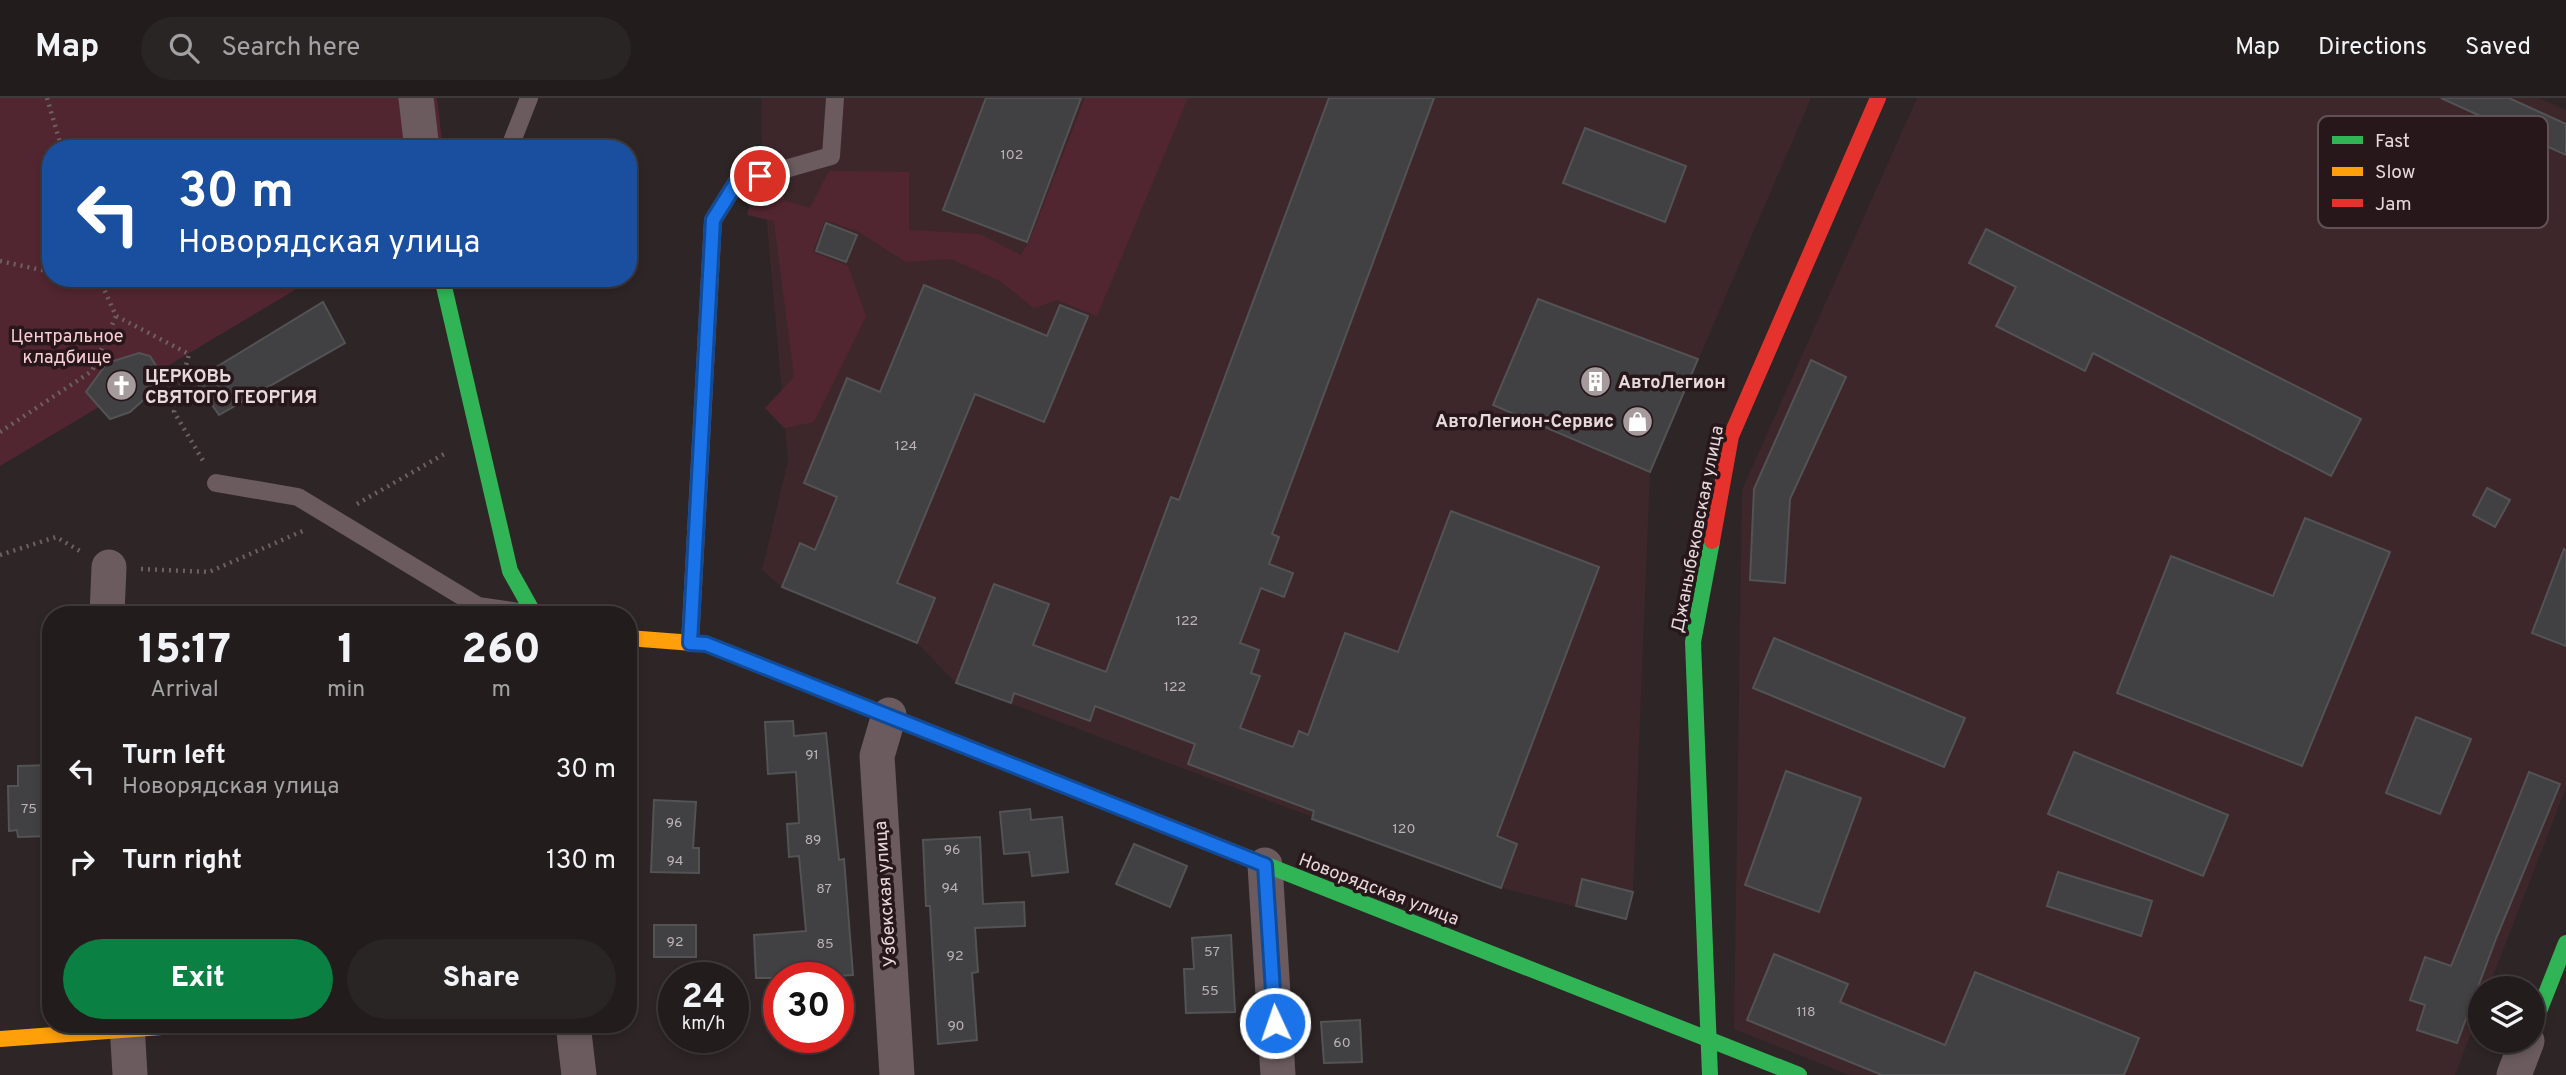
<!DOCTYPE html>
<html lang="en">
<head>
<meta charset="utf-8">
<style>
	body { margin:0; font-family:Overpass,sans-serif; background:#2a2525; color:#f1f3f6; height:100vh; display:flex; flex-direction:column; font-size:26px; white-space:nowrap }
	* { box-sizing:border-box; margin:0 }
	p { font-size:23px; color:#a2a1a3 }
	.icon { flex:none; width:38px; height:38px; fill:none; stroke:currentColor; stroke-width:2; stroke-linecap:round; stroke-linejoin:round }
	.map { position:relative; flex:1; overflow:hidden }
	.side { position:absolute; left:42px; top:508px; width:595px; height:427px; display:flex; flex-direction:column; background:#221c1c; border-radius:28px; box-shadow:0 4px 10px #0003,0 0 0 2px #3f3a3b }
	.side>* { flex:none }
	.hud { position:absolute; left:42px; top:42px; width:595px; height:147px; border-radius:28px; box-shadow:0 4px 10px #0003,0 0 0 2px #3f3a3b; background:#1a4fa0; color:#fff; overflow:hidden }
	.fabs { position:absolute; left:2468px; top:878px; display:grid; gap:14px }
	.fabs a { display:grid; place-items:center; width:77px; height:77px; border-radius:50%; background:#221c1c; box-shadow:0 4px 10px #0003,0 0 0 2px #3f3a3b; font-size:35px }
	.speed { position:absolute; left:658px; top:864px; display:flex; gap:14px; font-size:35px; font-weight:700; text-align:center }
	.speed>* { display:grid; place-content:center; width:91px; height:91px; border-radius:50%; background:#221c1c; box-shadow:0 4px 10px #0003,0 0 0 2px #3f3a3b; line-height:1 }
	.speed small { font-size:18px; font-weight:400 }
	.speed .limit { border:10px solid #d22; background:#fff; color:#111 }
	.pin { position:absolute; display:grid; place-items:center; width:60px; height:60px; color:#fff; margin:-30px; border:4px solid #fff; border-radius:50%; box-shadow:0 2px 7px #0007 }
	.me { position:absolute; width:77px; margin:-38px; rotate:357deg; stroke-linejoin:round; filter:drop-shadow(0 0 5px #0008) }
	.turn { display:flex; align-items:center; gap:24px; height:147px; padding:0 21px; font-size:32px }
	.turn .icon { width:91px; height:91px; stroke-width:2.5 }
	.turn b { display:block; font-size:49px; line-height:60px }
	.eta { display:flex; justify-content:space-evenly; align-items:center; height:119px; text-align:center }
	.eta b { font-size:42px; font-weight:800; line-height:49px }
	.button { display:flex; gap:14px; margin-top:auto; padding:14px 21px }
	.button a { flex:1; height:80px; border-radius:42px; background:#0b8043; color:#fff; font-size:28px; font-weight:800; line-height:80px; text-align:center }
	.button a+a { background:#2a2525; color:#f1f3f6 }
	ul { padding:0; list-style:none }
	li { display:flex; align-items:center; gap:21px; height:91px; padding:0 21px }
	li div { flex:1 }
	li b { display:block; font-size:26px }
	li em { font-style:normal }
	header { display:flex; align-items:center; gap:42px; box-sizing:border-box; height:98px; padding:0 35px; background:#221c1c; border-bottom:2px solid #3f3a3b }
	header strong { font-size:33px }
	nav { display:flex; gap:38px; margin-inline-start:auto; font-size:24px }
	.search { width:490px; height:63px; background:#2a2525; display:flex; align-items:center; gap:18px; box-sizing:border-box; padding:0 24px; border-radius:38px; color:#a2a1a3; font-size:26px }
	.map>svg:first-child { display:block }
	.built { fill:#3d272a }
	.green { fill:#522630 }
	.building { fill:#414042; stroke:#535355; stroke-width:2 }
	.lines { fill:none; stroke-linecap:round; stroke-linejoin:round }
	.path { stroke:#6c6062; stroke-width:4.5; stroke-dasharray:2 5; stroke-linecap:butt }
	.lane { stroke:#6b5b5e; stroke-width:18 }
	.street { stroke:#6b5b5e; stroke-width:35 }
	.fast { stroke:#30b455; stroke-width:16 }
	.slow { stroke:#ff9f0a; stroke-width:16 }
	.jam { stroke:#e5322d; stroke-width:16 }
	.route-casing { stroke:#114b97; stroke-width:18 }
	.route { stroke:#1a73e8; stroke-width:12 }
	.labels { text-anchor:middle; stroke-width:7; stroke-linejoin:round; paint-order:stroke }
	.number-label { font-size:14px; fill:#bcb3b5 }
	.park-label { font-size:18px; fill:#f9ced5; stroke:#27171a }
	.poi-label { font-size:18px; font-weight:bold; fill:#e5d9db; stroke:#27171a; text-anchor:start }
	.street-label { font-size:18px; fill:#e5d9db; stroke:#27171a }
	.key { fill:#27171a; stroke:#605154; stroke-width:2 }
	.key-label { font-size:19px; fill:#e5d9db }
</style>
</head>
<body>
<header>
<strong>Map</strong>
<div class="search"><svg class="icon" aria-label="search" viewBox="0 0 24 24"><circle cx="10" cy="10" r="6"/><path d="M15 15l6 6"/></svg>Search here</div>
<nav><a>Map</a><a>Directions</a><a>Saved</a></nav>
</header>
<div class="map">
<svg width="2566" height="977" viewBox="0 0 2566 977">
	<rect width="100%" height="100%" fill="#2e2526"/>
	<!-- built -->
	<g class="built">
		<path d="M 761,0 L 1811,0 L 1650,374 L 1633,794 L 1626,821 L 1501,790 L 956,585 L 917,545 L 782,489 L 762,472 L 788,363 L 762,70 Z"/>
		<path d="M 1917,0 L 2539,0 L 2566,12 L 2566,690 L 2488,891 L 2480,891 L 2480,913 L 2455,977 L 1849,977 L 1734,931 L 1742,392 Z"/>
	</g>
	<!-- green -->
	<g class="green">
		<path d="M 0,0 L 437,0 L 443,51 L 51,51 L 51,180 L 315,180 L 0,368 Z"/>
		<path d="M 1085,0 L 1188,0 L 1097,218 L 1057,202 L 1034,210 L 1000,183 L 951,161 L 906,164 L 859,134 L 825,122 L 813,154 L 848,168 L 866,218 L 814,324 L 784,330 L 765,310 L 794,279 L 774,123 L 747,117 L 756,80 L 784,93 L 784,102 L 810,110 L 829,73 L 909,74 L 909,132 L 980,136 L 1021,157 L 1029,144 Z"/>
	</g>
	<!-- building -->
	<g class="building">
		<path d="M 986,0 L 1081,0 L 1027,144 L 943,112 Z"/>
		<path d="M 1329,0 L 1434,0 L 1272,436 L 1279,439 L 1269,466 L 1293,475 L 1284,499 L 1261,490 L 1240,545 L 1259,552 L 1251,575 L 1260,578 L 1240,630 L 1293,649 L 1299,633 L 1308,637 L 1345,535 L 1398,554 L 1451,413 L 1599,469 L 1497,738 L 1517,746 L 1501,790 L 1312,721 L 1314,713 L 1188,666 L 1195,646 L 1095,608 L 1090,623 L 1014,595 L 1011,605 L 956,585 L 994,486 L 1049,506 L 1033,547 L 1106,574 L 1171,399 L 1179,402 Z"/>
		<path d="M 2441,0 L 2509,0 L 2566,26 L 2566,57 Z"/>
		<path d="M 1585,30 L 1686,68 L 1665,124 L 1563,85 Z"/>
		<path d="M 826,125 L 857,137 L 846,164 L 816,153 Z"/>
		<path d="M 1986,131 L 2361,321 L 2331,378 L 2093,255 L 2085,273 L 1996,228 L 2016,189 L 1969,165 Z"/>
		<path d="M 924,187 L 1047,238 L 1060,207 L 1088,218 L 1044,324 L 975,296 L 897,485 L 935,500 L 917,545 L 782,489 L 800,445 L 815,452 L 837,399 L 804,385 L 847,280 L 880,294 Z"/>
		<path d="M 1538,201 L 1698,261 L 1650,374 L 1493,307 Z"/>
		<path d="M 323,204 L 345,245 L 219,317 L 195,282 Z"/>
		<path d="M 139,255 L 150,258 L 165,282 L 130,314 L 110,321 L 86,294 L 107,265 Z"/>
		<path d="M 1811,262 L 1846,279 L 1790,401 L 1785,485 L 1750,482 L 1754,391 Z"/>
		<path d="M 2487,390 L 2510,402 L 2495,429 L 2473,417 Z"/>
		<path d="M 2305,420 L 2390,454 L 2302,668 L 2117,595 L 2171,458 L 2273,498 Z"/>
		<path d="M 2564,451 L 2566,452 L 2566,548 L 2532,535 Z"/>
		<path d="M 1774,540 L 1965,620 L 1944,669 L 1753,590 Z"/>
		<path d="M 2416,619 L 2471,641 L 2440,716 L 2386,695 Z"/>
		<path d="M 793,623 L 794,638 L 826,635 L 839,762 L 844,761 L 853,877 L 837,878 L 838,880 L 756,880 L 754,837 L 806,833 L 799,758 L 789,759 L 787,726 L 799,725 L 796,674 L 768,676 L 765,624 Z"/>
		<path d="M 2074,654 L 2228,717 L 2203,778 L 2048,716 Z"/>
		<path d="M 51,667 L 51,738 L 18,739 L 17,732 L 9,733 L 8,688 L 18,688 L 18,668 Z"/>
		<path d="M 1786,673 L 1861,700 L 1819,814 L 1745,787 Z"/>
		<path d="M 2529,674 L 2560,686 L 2497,838 L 2457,945 L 2417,932 L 2425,907 L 2410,902 L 2425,859 L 2451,868 Z"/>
		<path d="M 654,702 L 696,704 L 693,750 L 699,750 L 699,775 L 651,774 Z"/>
		<path d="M 1030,711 L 1031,722 L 1062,719 L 1068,774 L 1032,778 L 1029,754 L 1004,756 L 1000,714 Z"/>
		<path d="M 980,739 L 983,806 L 1024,804 L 1025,828 L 975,830 L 978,874 L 972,875 L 977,942 L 938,946 L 930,808 L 926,808 L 923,742 Z"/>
		<path d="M 1134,746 L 1187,768 L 1170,809 L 1116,786 Z"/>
		<path d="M 2058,774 L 2152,803 L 2141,838 L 2047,808 Z"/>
		<path d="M 1582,781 L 1633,794 L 1626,821 L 1576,808 Z"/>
		<rect x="654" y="827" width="42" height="32"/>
		<path d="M 1231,837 L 1235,914 L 1186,915 L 1184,871 L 1194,871 L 1192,840 Z"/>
		<path d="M 1774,856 L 1848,886 L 1840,904 L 1945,947 L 1975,874 L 2139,940 L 2124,977 L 1882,977 L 1747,922 Z"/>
		<path d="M 1360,922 L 1362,964 L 1324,965 L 1321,924 Z"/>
	</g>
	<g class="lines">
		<!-- path -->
		<g class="path">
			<path d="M 47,0 L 62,51"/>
			<path d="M 0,163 L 51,174"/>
			<path d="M 80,180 L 100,185"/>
			<path d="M 99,180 L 116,218 L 189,256 L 174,314 L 205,366"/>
			<path d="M 0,334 L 92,273 L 116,218"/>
			<path d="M 357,406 L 446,355"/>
			<path d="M 0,457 L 56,439 L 80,453"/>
			<path d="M 141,471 L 209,474 L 305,432"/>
		</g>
		<!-- lane -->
		<g class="lane">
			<path d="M 509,51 L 529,0"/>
			<path d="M 216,385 L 298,399 L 478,508 L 533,516"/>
			<path d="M 690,545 L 713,122 L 736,85 L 831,58 L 835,0"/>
		</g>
		<!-- street -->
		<g class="street">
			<path d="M 416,0 L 422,51"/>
			<path d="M 107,516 L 109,469"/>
			<path d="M 889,617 L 877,658 L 897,977"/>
			<path d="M 1265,767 L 1278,977"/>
			<path d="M 127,926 L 130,977"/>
			<path d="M 573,926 L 579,977"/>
			<path d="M 2514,977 L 2527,943"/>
		</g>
		<!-- fast -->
		<g class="fast">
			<path d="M 442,180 L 510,473 L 534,516"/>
			<path d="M 1249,760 L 1799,977"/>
			<path d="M 2532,931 L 2566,845"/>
			<path d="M 1710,977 L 1693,544 L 1712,443"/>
		</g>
		<!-- slow -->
		<g class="slow">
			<path d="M 628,540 L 706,546 L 902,623"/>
			<path d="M 0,941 L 202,926"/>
		</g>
		<!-- jam -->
		<g class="jam">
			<path d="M 1712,443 L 1731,338 L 1878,0"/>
			<path d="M 902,623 L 1249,760"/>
		</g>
	</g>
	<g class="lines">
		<defs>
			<path id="route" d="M 760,78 L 736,85 L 713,122 L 690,545 L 706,546 L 1265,767 L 1275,925"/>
		</defs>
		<!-- route casing -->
		<use href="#route" class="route-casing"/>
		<!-- route -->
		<use href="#route" class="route"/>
	</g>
	<!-- icons -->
	<defs>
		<symbol id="building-disc" viewBox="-11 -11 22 22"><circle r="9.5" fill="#a59a9c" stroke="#27171a"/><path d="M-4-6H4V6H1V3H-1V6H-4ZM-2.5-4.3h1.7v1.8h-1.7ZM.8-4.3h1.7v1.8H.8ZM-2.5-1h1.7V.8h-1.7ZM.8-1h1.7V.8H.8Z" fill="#fff"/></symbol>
		<symbol id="church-disc" viewBox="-11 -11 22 22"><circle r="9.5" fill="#a59a9c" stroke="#27171a"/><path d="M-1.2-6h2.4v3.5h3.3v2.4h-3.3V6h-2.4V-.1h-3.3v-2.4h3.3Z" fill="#fff"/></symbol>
		<symbol id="shop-disc" viewBox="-11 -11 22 22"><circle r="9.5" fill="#a59a9c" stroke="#27171a"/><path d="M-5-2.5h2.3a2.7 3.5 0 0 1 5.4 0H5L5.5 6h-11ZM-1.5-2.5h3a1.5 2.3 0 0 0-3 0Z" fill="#fff"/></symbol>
	</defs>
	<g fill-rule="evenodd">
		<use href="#building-disc" x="1578" y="266" width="35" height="35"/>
		<use href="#church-disc" x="104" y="270" width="35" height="35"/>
		<use href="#shop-disc" x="1620" y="306" width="35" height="35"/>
	</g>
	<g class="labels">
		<!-- number labels -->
		<g class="number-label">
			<text x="1012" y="61">102</text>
			<text x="906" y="352">124</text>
			<text x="1187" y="527">122</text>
			<text x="1175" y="593">122</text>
			<text x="812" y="661">91</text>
			<text x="29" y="715">75</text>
			<text x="674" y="729">96</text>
			<text x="1404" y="735">120</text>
			<text x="813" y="746">89</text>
			<text x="952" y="756">96</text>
			<text x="675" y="767">94</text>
			<text x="950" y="794">94</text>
			<text x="824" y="795">87</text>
			<text x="675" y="848">92</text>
			<text x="825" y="850">85</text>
			<text x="1212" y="858">57</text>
			<text x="955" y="862">92</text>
			<text x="1210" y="897">55</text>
			<text x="1806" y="918">118</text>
			<text x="956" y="932">90</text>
			<text x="1342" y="949">60</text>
		</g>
		<!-- park labels -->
		<g class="park-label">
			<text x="67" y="244">Центральное<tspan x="67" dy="21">кладбище</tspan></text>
		</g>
		<!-- poi labels -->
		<g class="poi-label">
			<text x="145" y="284">ЦЕРКОВЬ<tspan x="145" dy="21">СВЯТОГО ГЕОРГИЯ</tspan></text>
			<text x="1618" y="290">АвтоЛегион</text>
			<text x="1614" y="329" text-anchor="end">АвтоЛегион-Сервис</text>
		</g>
		<!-- street labels -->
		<g class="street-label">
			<text transform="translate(1697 431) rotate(-79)" y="6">Джаныбековская улица</text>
			<text transform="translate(1379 791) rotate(21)" y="6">Новорядская улица</text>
			<text transform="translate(885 796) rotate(-94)" y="6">Узбекская улица</text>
		</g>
	</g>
	<!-- legend -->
	<rect x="2318" y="18" width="230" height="112" rx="10" class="key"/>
	<rect x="2332" y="38" width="31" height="8" fill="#30b455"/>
	<rect x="2332" y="69" width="31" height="9" fill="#ff9f0a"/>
	<rect x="2332" y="101" width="31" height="8" fill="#e5322d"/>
	<g class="key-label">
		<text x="2375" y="49">Fast</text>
		<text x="2375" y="80">Slow</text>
		<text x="2375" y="112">Jam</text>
	</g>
</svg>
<div class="fabs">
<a><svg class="icon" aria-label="layers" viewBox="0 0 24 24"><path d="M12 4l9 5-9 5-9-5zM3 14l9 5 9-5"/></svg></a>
</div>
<div class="speed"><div>24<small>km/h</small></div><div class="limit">30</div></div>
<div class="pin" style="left:760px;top:78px;background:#d93025"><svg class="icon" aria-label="arrive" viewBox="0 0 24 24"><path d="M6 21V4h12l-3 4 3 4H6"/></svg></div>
<svg class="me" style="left:1275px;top:925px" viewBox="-20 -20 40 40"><circle r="17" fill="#1a73e8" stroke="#fff" stroke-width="3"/><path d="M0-11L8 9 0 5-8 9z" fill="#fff"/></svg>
<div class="hud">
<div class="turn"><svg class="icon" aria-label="left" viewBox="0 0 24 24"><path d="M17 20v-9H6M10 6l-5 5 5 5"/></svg><div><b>30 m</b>Новорядская улица</div></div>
</div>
<section class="side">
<div class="eta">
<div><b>15:17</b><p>Arrival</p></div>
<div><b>1</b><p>min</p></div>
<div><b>260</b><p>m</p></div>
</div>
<ul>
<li><svg class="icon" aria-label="left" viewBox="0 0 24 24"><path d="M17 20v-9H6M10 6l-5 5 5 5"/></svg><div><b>Turn left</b><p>Новорядская улица</p></div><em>30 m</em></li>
<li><svg class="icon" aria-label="right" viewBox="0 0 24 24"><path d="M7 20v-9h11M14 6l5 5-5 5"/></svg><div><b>Turn right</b></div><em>130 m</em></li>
</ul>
<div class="button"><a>Exit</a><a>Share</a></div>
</section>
</div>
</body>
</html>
